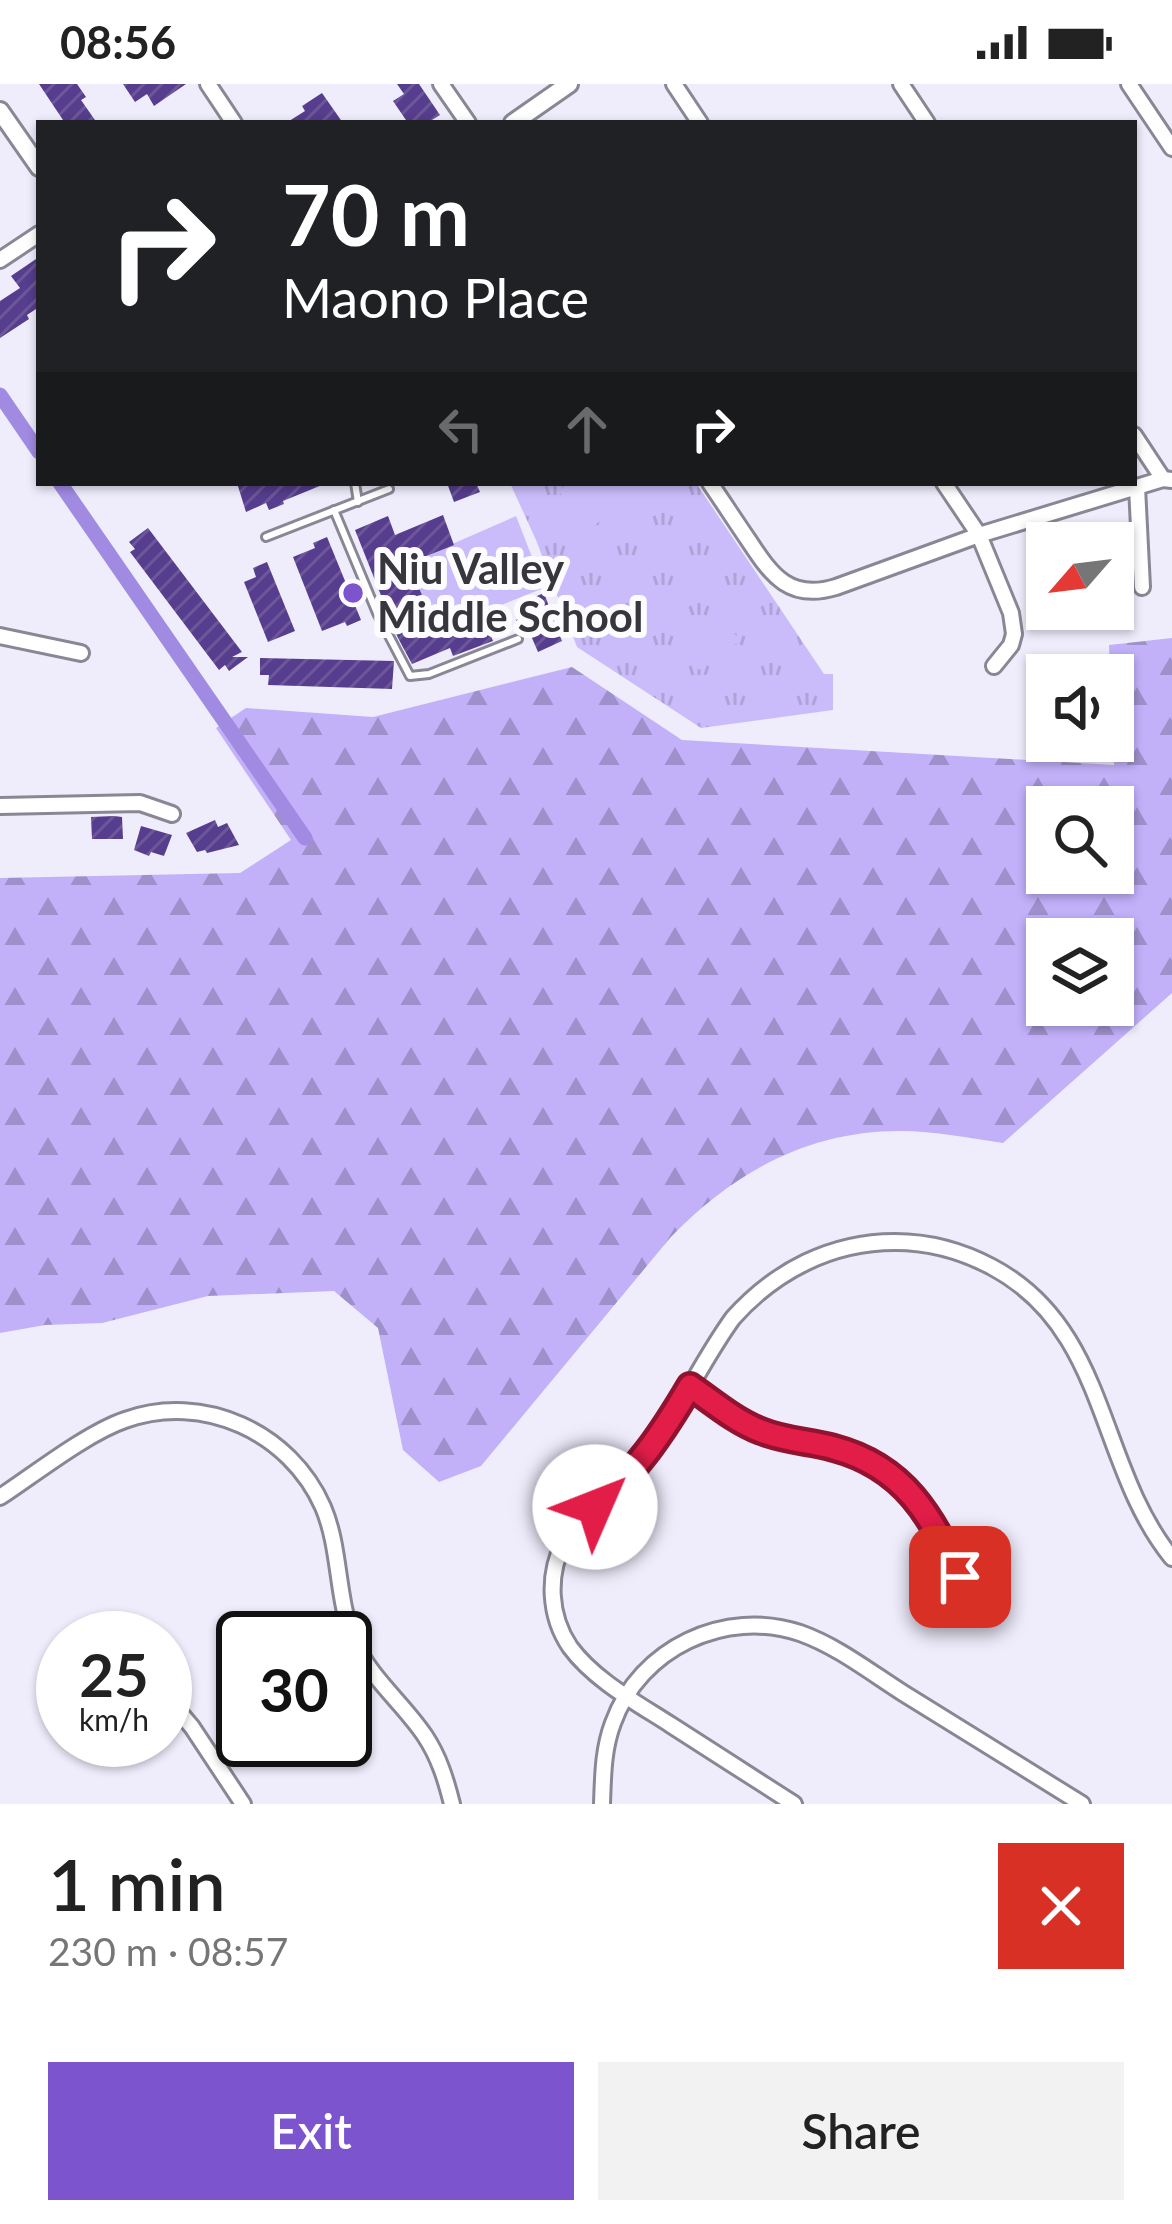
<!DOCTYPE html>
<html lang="en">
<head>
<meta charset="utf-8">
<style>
	body { margin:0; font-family:Lato,sans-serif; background:#f2f2f2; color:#222; height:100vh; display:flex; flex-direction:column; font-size:45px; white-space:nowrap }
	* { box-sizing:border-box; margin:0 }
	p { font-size:39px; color:#767676 }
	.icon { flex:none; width:66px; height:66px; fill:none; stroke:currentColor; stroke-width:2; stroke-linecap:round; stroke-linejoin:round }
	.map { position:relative; height:1720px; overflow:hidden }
	.panel { display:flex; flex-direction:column; background:#fff; flex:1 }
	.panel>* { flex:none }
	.top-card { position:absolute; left:36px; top:36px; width:1101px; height:366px; border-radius:0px; box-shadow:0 3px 9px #0004; background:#202124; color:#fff; overflow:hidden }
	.needle { width:78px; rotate:242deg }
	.fabs { position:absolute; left:1026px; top:438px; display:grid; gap:24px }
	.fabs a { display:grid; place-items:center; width:108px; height:108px; border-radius:0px; background:#fff; box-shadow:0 3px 9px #0004; font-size:60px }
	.speed { position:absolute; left:36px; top:1527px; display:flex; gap:24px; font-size:60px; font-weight:700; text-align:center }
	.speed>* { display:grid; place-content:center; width:156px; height:156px; border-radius:50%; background:#fff; box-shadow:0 3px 9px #0004; line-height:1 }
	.speed small { font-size:30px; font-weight:400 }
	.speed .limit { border:6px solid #111; border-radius:18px; background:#fff; color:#111 }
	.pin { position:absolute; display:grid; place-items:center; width:102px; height:102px; color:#fff; margin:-51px; border-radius:24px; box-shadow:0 6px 18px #0006 }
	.me { position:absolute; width:132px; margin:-66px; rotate:46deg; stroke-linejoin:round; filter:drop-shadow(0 0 9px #0008) }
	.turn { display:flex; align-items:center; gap:42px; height:252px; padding:0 48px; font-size:54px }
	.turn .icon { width:156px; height:156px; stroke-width:2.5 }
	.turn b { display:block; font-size:84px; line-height:102px }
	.lanes { display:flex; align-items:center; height:114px; padding:0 48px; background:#0003; justify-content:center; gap:60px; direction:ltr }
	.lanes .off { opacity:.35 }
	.round { display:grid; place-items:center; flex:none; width:126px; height:126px; border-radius:0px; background:#f2f2f2 }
	.summary { display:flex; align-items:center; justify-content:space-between; height:204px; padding:0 48px }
	h1 { font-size:72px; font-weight:600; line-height:90px }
	.cta { display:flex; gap:24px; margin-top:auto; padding:24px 48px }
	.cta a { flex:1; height:138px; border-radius:0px; background:#7c54ce; color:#fff; font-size:48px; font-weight:600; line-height:138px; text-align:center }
	.cta a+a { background:#f2f2f2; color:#222 }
	.status { display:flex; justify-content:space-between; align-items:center; height:84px; padding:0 60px; background:#fff; direction:ltr }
	.status svg { height:33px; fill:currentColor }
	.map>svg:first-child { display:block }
	.forest { fill:url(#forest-firs); fill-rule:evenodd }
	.park { fill:url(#park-tufts) }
	.garden { fill:#cabcfa }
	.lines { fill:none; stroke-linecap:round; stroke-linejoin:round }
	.canal { stroke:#a18ae2; stroke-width:15 }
	.building { fill:url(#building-hatch) }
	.service-casing { stroke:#8a8795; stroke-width:12 }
	.minor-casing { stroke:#8a8795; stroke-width:20 }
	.tertiary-casing { stroke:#8a8795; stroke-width:22 }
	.service { stroke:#fff; stroke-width:6 }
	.minor { stroke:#fff; stroke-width:14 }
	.tertiary { stroke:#fff; stroke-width:16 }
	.route-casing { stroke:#92132f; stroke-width:30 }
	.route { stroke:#e11d48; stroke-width:21 }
	.poi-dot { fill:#7c54ce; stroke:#fcfcff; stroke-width:4.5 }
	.labels { text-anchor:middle; stroke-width:12; stroke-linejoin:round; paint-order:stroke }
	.poi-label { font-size:42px; font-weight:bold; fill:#37363c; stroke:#fcfcff; text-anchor:start }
</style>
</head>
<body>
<div class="status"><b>08:56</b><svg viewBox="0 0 49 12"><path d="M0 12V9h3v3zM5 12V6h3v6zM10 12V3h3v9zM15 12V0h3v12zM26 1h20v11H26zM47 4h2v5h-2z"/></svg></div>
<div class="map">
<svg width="1172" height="1720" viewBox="0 0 1172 1720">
	<defs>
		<pattern id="forest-firs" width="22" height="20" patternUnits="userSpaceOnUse" patternTransform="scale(3)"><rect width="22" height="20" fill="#c2b0f9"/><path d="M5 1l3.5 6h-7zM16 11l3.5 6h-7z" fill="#9e90cb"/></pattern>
		<pattern id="park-tufts" width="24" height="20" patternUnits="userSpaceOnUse" patternTransform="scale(3)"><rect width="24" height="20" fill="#cabcfa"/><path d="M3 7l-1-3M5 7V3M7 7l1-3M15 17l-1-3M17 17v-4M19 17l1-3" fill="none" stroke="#aea2d7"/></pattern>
		<pattern id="building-hatch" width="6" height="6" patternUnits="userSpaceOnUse" patternTransform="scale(3)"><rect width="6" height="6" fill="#563d8d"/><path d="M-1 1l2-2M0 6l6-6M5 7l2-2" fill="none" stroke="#6c5898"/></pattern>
	</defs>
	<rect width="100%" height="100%" fill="#efedfc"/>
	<!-- forest -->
	<path class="forest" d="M 1172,554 L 1172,909 L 1003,1059 C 969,1054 935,1047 900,1047 C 807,1047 733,1089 670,1154 L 481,1382 L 439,1398 L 403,1366 L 378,1244 L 334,1207 L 208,1212 L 102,1239 L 45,1241 L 0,1249 L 0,794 L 240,789 L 291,756 L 216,644 L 246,624 L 373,633 L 572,583 L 682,656 L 1114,681 L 1113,591 L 1110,591 L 1109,561 ZM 1047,723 L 1113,723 L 1113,789 L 1047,789 ZM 1047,855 L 1113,855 L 1113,921 L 1047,921 Z"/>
	<!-- park -->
	<path class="park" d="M 510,399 L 696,399 L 824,590 L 833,590 L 833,626 L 701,644 L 577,563 L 536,456 Z"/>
	<!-- garden -->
	<g class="garden">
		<path d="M 570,399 L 636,399 L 642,409 L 586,447 L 558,406 Z"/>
		<path d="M 516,432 L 544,504 L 436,547 L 409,479 Z"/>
		<path d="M 727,538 L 740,557 L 699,586 L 686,566 Z"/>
		<path d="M 744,564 L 758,583 L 717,612 L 703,593 Z"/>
	</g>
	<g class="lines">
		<!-- canal -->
		<g class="canal">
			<path d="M 0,311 L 39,368"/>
			<path d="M 60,399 L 305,754"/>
		</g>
	</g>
	<!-- building -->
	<g class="building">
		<path d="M 39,0 L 77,0 L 86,13 L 81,16 L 97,39 L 65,39 Z"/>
		<path d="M 123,0 L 186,0 L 154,22 L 147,10 L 135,18 Z"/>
		<path d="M 397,0 L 419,0 L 440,31 L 427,39 L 408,39 L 393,17 L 404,10 Z"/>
		<path d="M 322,9 L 343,39 L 286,39 L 305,27 L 302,22 Z"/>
		<path d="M 39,173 L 39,223 L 27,231 L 29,235 L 0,254 L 0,217 L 20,204 L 11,192 Z"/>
		<path d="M 237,399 L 327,399 L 283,417 L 284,420 L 269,426 L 266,419 L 246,428 Z"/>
		<path d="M 447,399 L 476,399 L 480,408 L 454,418 Z"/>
		<path d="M 443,431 L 454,461 L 409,479 L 436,546 L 481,527 L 493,557 L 453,572 L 450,564 L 412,580 L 398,554 L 355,446 L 388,432 L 395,451 Z"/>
		<path d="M 148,444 L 242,568 L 232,573 L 248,573 L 229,587 L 225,581 L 219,586 L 130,468 L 135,465 L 129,458 Z"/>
		<path d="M 327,453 L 361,536 L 347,542 L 345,538 L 322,547 L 293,473 L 315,464 L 313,459 Z"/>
		<path d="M 267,478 L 295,547 L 268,558 L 244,498 L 256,493 L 253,484 Z"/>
		<path d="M 544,509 L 562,557 L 538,568 L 529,547 L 520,548 L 516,536 L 523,533 L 518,520 Z"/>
		<path d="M 260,574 L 394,577 L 392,605 L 268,601 L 269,591 L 260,591 Z"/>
		<path d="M 114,732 L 122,733 L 123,755 L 92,755 L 91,733 Z"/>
		<path d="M 215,736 L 218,743 L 227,739 L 239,761 L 207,769 L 205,766 L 197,768 L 186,749 Z"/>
		<path d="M 141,742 L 172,751 L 164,772 L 151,768 L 149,772 L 134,766 Z"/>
	</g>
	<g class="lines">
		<defs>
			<g id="service">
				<path d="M 355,399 L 358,418"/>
				<path d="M 334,426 L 377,529 L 410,592 L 429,590 L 518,555"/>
				<path d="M 266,453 L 389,405"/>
			</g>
			<g id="minor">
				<path d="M 208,0 L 234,39"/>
				<path d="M 441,0 L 468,39"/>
				<path d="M 674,0 L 700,39"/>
				<path d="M 901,0 L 927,39"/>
				<path d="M 1129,0 L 1172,64"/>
				<path d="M 0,176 L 39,150"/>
				<path d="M 1134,351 L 1163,395"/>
				<path d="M 710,399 C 723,418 736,438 749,457 C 772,492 790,517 836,503 L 979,451 L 1163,395 L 1172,396"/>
				<path d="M 944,399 L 979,451 L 1011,529 L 1014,550 L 1011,561 L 994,582"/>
				<path d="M 1137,403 L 1142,503"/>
				<path d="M 0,552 L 81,569"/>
				<path d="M 0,722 L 140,719 L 172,730"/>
				<path d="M 690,1302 L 734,1332 L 764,1349 L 841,1365 L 867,1376 L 894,1393 L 929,1431 L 970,1516"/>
				<path d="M 0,1413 C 35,1390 87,1349 125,1336 C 203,1308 290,1348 323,1423 C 341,1465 336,1514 354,1557 C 370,1594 403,1619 425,1652 C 439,1673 446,1696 452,1720"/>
				<path d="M 102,1550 L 105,1554"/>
				<path d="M 165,1611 L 192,1643 L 243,1720"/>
				<path d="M 602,1720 C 603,1693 603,1665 613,1639 C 640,1564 725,1524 800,1549 C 837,1562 870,1588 903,1609 C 962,1646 1022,1683 1082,1720"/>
				<path d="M 794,1720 C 753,1694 712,1667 671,1641 C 637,1619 594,1596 570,1563 C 549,1532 547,1491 564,1458 C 579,1428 622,1402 645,1373 C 679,1329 701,1278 733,1234 C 775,1187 831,1158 895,1158 C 928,1158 962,1167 992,1183 C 1109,1245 1097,1382 1172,1474"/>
			</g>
			<g id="tertiary">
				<path d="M 0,27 L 39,83"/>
				<path d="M 513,39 L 569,0"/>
			</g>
		</defs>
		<!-- service casing -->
		<use href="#service" class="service-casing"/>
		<!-- minor casing -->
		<use href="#minor" class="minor-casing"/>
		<!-- tertiary casing -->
		<use href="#tertiary" class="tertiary-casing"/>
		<!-- service -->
		<use href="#service" class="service"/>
		<!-- minor -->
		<use href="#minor" class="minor"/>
		<!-- tertiary -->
		<use href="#tertiary" class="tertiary"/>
	</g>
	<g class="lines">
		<defs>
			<path id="route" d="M 595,1423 C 636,1388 663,1348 690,1302 C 713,1318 735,1337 761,1347 C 785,1357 810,1357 834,1364 C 905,1383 931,1432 960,1493"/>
		</defs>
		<!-- route casing -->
		<use href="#route" class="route-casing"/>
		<!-- route -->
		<use href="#route" class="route"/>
	</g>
	<!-- markers -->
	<circle class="poi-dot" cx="353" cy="509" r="12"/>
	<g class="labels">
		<!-- poi labels -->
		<g class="poi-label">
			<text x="377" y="500">Niu Valley<tspan x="377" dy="48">Middle School</tspan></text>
		</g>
	</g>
</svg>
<div class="fabs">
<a><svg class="needle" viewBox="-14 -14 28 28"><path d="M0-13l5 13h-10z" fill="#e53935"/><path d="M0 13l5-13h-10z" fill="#767676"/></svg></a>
<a><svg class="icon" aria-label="sound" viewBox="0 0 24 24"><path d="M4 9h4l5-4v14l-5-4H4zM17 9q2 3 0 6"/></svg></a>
<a><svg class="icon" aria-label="search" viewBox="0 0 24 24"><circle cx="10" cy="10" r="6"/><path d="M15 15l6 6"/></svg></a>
<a><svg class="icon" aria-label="layers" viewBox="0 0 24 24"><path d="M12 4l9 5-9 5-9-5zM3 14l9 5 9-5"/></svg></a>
</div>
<div class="speed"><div>25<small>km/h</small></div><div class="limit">30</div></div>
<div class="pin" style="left:960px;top:1493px;background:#d93025"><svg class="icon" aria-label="arrive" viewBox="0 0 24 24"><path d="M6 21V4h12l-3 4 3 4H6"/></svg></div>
<svg class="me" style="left:595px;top:1423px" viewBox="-20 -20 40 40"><circle r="19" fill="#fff"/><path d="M0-13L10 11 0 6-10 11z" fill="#e11d48"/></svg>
<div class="top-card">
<div class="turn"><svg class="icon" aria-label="right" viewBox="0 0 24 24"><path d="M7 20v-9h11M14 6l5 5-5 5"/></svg><div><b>70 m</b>Maono Place</div></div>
<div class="lanes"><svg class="icon off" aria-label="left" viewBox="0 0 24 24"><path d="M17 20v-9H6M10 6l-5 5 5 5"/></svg><svg class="icon off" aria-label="ahead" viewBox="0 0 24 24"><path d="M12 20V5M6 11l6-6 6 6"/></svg><svg class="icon" aria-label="right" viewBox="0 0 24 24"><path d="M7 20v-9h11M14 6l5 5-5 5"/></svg></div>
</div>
</div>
<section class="panel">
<div class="summary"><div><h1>1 min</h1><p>230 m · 08:57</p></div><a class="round" style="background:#d93025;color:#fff"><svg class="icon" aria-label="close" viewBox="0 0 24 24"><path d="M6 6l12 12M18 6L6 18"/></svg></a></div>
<div class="cta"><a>Exit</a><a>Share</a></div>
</section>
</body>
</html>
